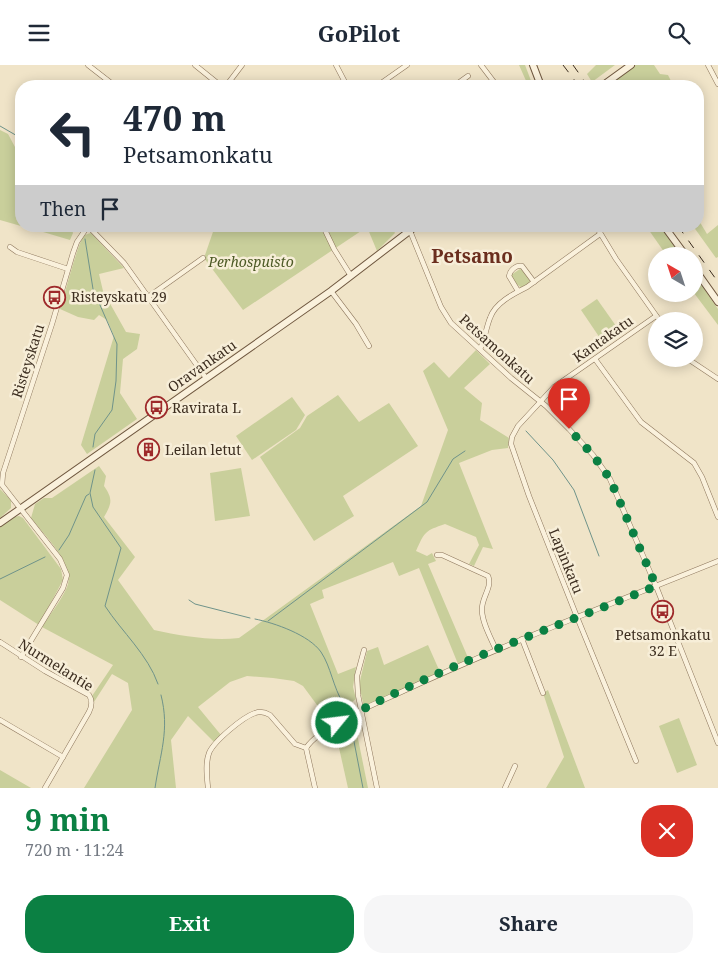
<!DOCTYPE html>
<html lang="en">
<head>
<meta charset="utf-8">
<style>
	body { margin:0; font-family:"Noto Serif",serif; background:#f6f6f7; color:#1f2937; height:100vh; display:flex; flex-direction:column; font-size:19px; white-space:nowrap }
	* { box-sizing:border-box; margin:0 }
	p { font-size:16px; color:#747a83 }
	.icon { flex:none; width:28px; height:28px; fill:none; stroke:currentColor; stroke-width:2; stroke-linecap:round; stroke-linejoin:round }
	.map { position:relative; height:723px; overflow:hidden }
	.panel { display:flex; flex-direction:column; background:#fff; flex:1 }
	.panel>* { flex:none }
	.guide { position:absolute; left:15px; top:15px; width:689px; height:152px; border-radius:20px; box-shadow:0 2px 12px #0003; background:#fff; color:#1f2937; overflow:hidden }
	.needle { width:32px; rotate:321deg }
	.tools { position:absolute; left:648px; top:182px; display:grid; gap:10px }
	.tools a { display:grid; place-items:center; width:55px; height:55px; border-radius:50%; background:#fff; box-shadow:0 2px 12px #0003; font-size:25px }
	.pin { position:absolute; display:grid; place-items:center; width:42px; height:42px; color:#fff; margin:-51px -21px; border-radius:50% 50% 50% 0; rotate:-45deg; box-shadow:0 0 5px #0007 }
	.pin .icon { rotate:45deg }
	.me { position:absolute; width:55px; margin:-28px; rotate:61deg; stroke-linejoin:round; filter:drop-shadow(0 0 4px #0008) }
	.turn { display:flex; align-items:center; gap:18px; height:105px; padding:0 25px; font-size:22px }
	.turn .icon { width:65px; height:65px; stroke-width:2.5 }
	.turn b { display:block; font-size:35px; line-height:42px }
	.then { display:flex; align-items:center; height:48px; padding:0 25px; background:#0003; gap:10px; font-size:19px }
	.round { display:grid; place-items:center; flex:none; width:52px; height:52px; border-radius:20px; background:#f6f6f7 }
	.head { display:flex; align-items:center; justify-content:space-between; height:85px; padding:0 25px }
	h1 { font-size:30px; font-weight:700; line-height:38px; color:#0b8043 }
	.button { display:flex; gap:10px; margin-top:auto; padding:10px 25px }
	.button a { flex:1; height:58px; border-radius:20px; background:#0b8043; color:#fff; font-size:20px; font-weight:700; line-height:58px; text-align:center }
	.button a+a { background:#f6f6f7; color:#1f2937 }
	header { display:flex; justify-content:space-between; align-items:center; height:65px; padding:0 25px; background:#fff; font-size:22px; font-weight:700 }
	.map>svg:first-child { display:block }
	.green { fill:#c9cf9b }
	.lines { fill:none; stroke-linecap:round; stroke-linejoin:round }
	.stream { stroke:#6f938a; stroke-width:1 }
	.street-casing { stroke:#8d765c; stroke-width:5.5 }
	.secondary-casing { stroke:#6f573f; stroke-width:8 }
	.street { stroke:#faf1dc; stroke-width:4.5 }
	.secondary { stroke:#faf1dc; stroke-width:6 }
	.rail { stroke:#3d2e20; stroke-width:1; stroke-dasharray:9 9; stroke-linecap:butt }
	.route { stroke:#0b8043; stroke-width:9; stroke-dasharray:0 16.2 }
	.labels { text-anchor:middle; stroke-width:5; stroke-linejoin:round; paint-order:stroke }
	.park-label { font-size:14px; font-style:italic; fill:#4d5a26; stroke:#f7eed8 }
	.poi-label { font-size:14px; fill:#3d2e20; stroke:#f7eed8; text-anchor:start }
	.street-label { font-size:14px; fill:#3d2e20; stroke:#f7eed8 }
	.district-label { font-size:19px; font-weight:bold; fill:#6b2e1e; stroke:#f7eed8 }
</style>
</head>
<body>
<header><svg class="icon" aria-label="menu" viewBox="0 0 24 24"><path d="M4 6h16M4 12h16M4 18h16"/></svg>GoPilot<svg class="icon" aria-label="search" viewBox="0 0 24 24"><circle cx="10" cy="10" r="6"/><path d="M15 15l6 6"/></svg></header>
<div class="map">
<svg width="718" height="723" viewBox="0 0 718 723">
	<rect width="100%" height="100%" fill="#f0e4c8"/>
	<!-- green -->
	<g class="green">
		<path d="M 519,0 L 525,0 L 533,21 L 522,21 L 527,18 Z"/>
		<path d="M 596,0 L 615,0 L 592,17 L 587,9 Z"/>
		<path d="M 636,0 L 654,0 L 660,9 L 668,10 L 672,18 L 666,21 L 607,21 Z"/>
		<path d="M 0,65 L 8,69 L 15,82 L 21,84 L 21,161 L 0,155 Z"/>
		<path d="M 698,154 L 707,169 L 718,160 L 718,192 L 716,193 L 693,161 L 698,161 Z"/>
		<path d="M 23,161 L 71,161 L 73,168 L 70,175 Z"/>
		<path d="M 215,161 L 391,161 L 395,168 L 377,186 L 367,162 L 243,245 L 204,193 Z"/>
		<path d="M 646,161 L 660,161 L 681,191 L 667,191 Z"/>
		<path d="M 91,168 L 124,203 L 99,209 L 103,226 L 126,267 L 140,269 L 137,284 L 123,294 L 120,328 L 137,354 L 87,389 L 81,380 L 114,271 L 107,255 L 99,250 L 94,255 L 78,252 L 60,244 C 64,233 78,176 84,171 C 86,169 88,169 91,168 Z"/>
		<path d="M 520,204 C 526,206 530,212 530,218 L 522,223 L 515,218 L 511,210 Z"/>
		<path d="M 694,209 L 718,244 L 718,260 L 694,228 Z"/>
		<path d="M 597,234 L 621,268 L 604,279 L 581,245 Z"/>
		<path d="M 476,285 L 490,299 L 464,323 L 482,338 L 480,355 L 509,373 L 508,383 L 492,385 L 459,398 L 493,484 L 483,482 L 474,501 L 469,499 L 479,480 L 476,472 L 445,459 C 425,466 425,466 416,486 L 427,491 L 432,488 L 436,496 L 428,499 L 469,595 L 458,599 L 419,503 L 399,511 L 393,497 L 322,525 L 324,533 L 310,539 L 338,609 L 356,602 L 353,622 L 356,634 L 352,637 L 354,646 L 331,659 L 303,621 L 294,616 L 273,613 L 247,611 L 230,617 L 198,642 L 221,670 L 214,677 L 188,651 L 171,675 L 176,723 L 84,723 L 132,645 L 128,618 L 112,609 L 94,637 L 92,631 L 113,600 L 42,562 C 50,549 61,536 67,522 C 76,500 44,470 31,453 L 35,439 L 44,433 L 52,433 L 99,401 L 106,411 L 104,421 C 113,434 112,438 104,452 L 135,492 L 118,515 L 154,565 C 182,571 211,576 239,573 L 421,441 L 448,365 L 423,306 L 434,297 L 449,313 Z"/>
		<path d="M 338,330 L 359,357 L 389,338 L 418,381 L 343,431 L 354,451 L 314,476 L 260,392 L 300,363 L 307,351 Z"/>
		<path d="M 292,332 L 305,350 L 296,365 L 252,395 L 236,371 Z"/>
		<path d="M 241,403 L 250,451 L 215,456 L 210,408 Z"/>
		<path d="M 0,424 L 11,435 L 11,443 L 0,453 Z"/>
		<path d="M 19,451 L 23,453 L 61,504 L 63,515 L 39,560 L 0,535 L 0,462 L 14,452 Z"/>
		<path d="M 428,580 L 440,607 L 364,642 L 359,620 L 367,586 L 378,582 L 384,600 Z"/>
		<path d="M 548,625 L 585,723 L 546,723 L 564,692 L 543,628 Z"/>
		<path d="M 679,653 L 697,700 L 677,708 L 659,661 Z"/>
		<path d="M 355,659 L 368,723 L 348,723 L 335,665 Z"/>
		<path d="M 0,705 L 31,723 L 0,723 Z"/>
	</g>
	<g class="lines">
		<!-- stream -->
		<g class="stream">
			<path d="M 0,61 L 19,72"/>
			<path d="M 82,161 L 82,162"/>
			<path d="M 85,174 L 93,224 L 117,279 L 116,316 L 112,345 L 95,369 L 93,382"/>
			<path d="M 526,366 L 553,395 L 574,425 L 599,491"/>
			<path d="M 95,405 L 90,428 L 93,442 L 121,483 L 105,541 C 122,567 148,590 158,619"/>
			<path d="M 59,485 L 69,470 L 86,431 L 89,429"/>
			<path d="M 0,514 L 45,492"/>
			<path d="M 189,535 L 195,539 L 250,553"/>
			<path d="M 255,554 C 275,558 309,570 321,587 C 331,602 333,622 343,638"/>
			<path d="M 268,556 L 427,437 L 453,394 L 465,386"/>
			<path d="M 351,661 L 363,723"/>
			<path d="M 155,723 C 160,689 170,665 161,630"/>
		</g>
		<defs>
			<g id="street">
				<path d="M 88,0 L 115,21"/>
				<path d="M 195,0 L 221,21"/>
				<path d="M 336,0 L 347,21"/>
				<path d="M 481,0 L 497,21"/>
				<path d="M 708,0 L 718,19"/>
				<path d="M 226,21 L 242,0"/>
				<path d="M 377,21 L 407,0"/>
				<path d="M 454,21 L 468,11"/>
				<path d="M 88,161 L 124,198 L 206,313"/>
				<path d="M 208,161 L 213,164"/>
				<path d="M 323,161 L 334,184 L 351,211"/>
				<path d="M 408,161 L 441,242 L 451,258 L 511,313 L 546,341 L 569,364 L 593,390 L 610,414 L 656,521 L 718,678"/>
				<path d="M 596,161 L 616,194 L 660,256"/>
				<path d="M 10,182 L 17,187 L 68,204"/>
				<path d="M 331,226 L 356,259 L 369,281"/>
				<path d="M 518,226 L 509,211 C 510,205 516,200 522,201 L 534,217"/>
				<path d="M 148,232 L 203,193"/>
				<path d="M 480,284 C 485,274 486,263 490,253 C 495,238 513,229 527,222 L 600,169"/>
				<path d="M 595,294 L 641,357 L 694,398 L 702,412 L 718,452"/>
				<path d="M 688,294 L 718,314"/>
				<path d="M 437,490 L 442,490 L 488,511 C 493,522 481,533 482,545 C 482,558 491,573 496,585"/>
				<path d="M 522,574 L 543,628"/>
				<path d="M 0,577 L 45,606 L 89,630 C 93,636 92,641 89,647 L 45,723"/>
				<path d="M 364,585 L 357,611 L 358,630 L 377,723"/>
				<path d="M 21,592 L 63,523 L 67,510 L 60,494 L 2,420 L 3,408 L 52,259 L 73,188 L 77,177 L 88,161"/>
				<path d="M 0,655 L 63,692"/>
				<path d="M 306,683 C 321,661 374,639 399,628 C 504,579 612,539 718,496"/>
				<path d="M 306,683 L 315,723"/>
				<path d="M 636,696 L 577,552 L 529,431 L 511,379 L 512,372 L 518,361 L 554,322 L 656,251"/>
				<path d="M 208,723 C 207,712 205,699 209,688 C 214,676 243,652 255,648 C 260,646 265,647 270,650 L 295,679 L 306,683"/>
				<path d="M 505,723 L 515,701"/>
			</g>
			<g id="secondary">
				<path d="M 533,0 L 541,21"/>
				<path d="M 602,21 L 631,0"/>
				<path d="M 664,161 L 686,191"/>
				<path d="M 694,203 L 718,237"/>
				<path d="M 0,458 L 331,226 L 416,161"/>
			</g>
		</defs>
		<!-- street casing -->
		<use href="#street" class="street-casing"/>
		<!-- secondary casing -->
		<use href="#secondary" class="secondary-casing"/>
		<!-- street -->
		<use href="#street" class="street"/>
		<!-- secondary -->
		<use href="#secondary" class="secondary"/>
		<!-- rail -->
		<g class="rail">
			<path d="M 563,0 L 579,21"/>
			<path d="M 573,0 L 588,21"/>
			<path d="M 678,161 L 718,217"/>
		</g>
	</g>
	<g class="lines">
		<!-- route -->
		<path class="route" d="M 337,658 C 438,602 549,565 656,521 L 610,414 L 593,390 L 569,364"/>
	</g>
	<!-- icons -->
	<defs>
		<symbol id="bus-ring" viewBox="-11 -11 22 22"><circle r="9.5" fill="#f7eed8" stroke="#9e2a2b" stroke-width="1.5"/><path d="M-5-6H5V4H4V6H2V4H-2V6H-4V4H-5ZM-3.5-4V0h7V-4ZM-3.5 1.2v1.5H-2V1.2ZM2 1.2v1.5H3.5V1.2Z" fill="#9e2a2b"/></symbol>
		<symbol id="building-ring" viewBox="-11 -11 22 22"><circle r="9.5" fill="#f7eed8" stroke="#9e2a2b" stroke-width="1.5"/><path d="M-4-6H4V6H1V3H-1V6H-4ZM-2.5-4.3h1.7v1.8h-1.7ZM.8-4.3h1.7v1.8H.8ZM-2.5-1h1.7V.8h-1.7ZM.8-1h1.7V.8H.8Z" fill="#9e2a2b"/></symbol>
	</defs>
	<g fill-rule="evenodd">
		<use href="#bus-ring" x="42" y="220" width="25" height="25"/>
		<use href="#bus-ring" x="144" y="330" width="25" height="25"/>
		<use href="#building-ring" x="136" y="372" width="25" height="25"/>
		<use href="#bus-ring" x="650" y="534" width="25" height="25"/>
	</g>
	<g class="labels">
		<!-- park labels -->
		<g class="park-label">
			<text x="251" y="202">Perhospuisto</text>
		</g>
		<!-- poi labels -->
		<g class="poi-label">
			<text x="71" y="237">Risteyskatu 29</text>
			<text x="172" y="348">Ravirata L</text>
			<text x="165" y="390">Leilan letut</text>
			<text x="663" y="575" text-anchor="middle">Petsamonkatu<tspan x="663" dy="16">32 E</tspan></text>
		</g>
		<!-- street labels -->
		<g class="street-label">
			<text transform="translate(603 274) rotate(-35)" y="5">Kantakatu</text>
			<text transform="translate(497 284) rotate(42)" y="5">Petsamonkatu</text>
			<text transform="translate(28 296) rotate(-72)" y="5">Risteyskatu</text>
			<text transform="translate(202 301) rotate(-35)" y="5">Oravankatu</text>
			<text transform="translate(566 496) rotate(68)" y="5">Lapinkatu</text>
			<text transform="translate(56 600) rotate(32)" y="5">Nurmelantie</text>
		</g>
		<!-- district labels -->
		<g class="district-label">
			<text x="472" y="198">Petsamo</text>
		</g>
	</g>
</svg>
<div class="tools">
<a><svg class="needle" viewBox="-14 -14 28 28"><path d="M0-13l5 13h-10z" fill="#e53935"/><path d="M0 13l5-13h-10z" fill="#747a83"/></svg></a>
<a><svg class="icon" aria-label="layers" viewBox="0 0 24 24"><path d="M12 4l9 5-9 5-9-5zM3 14l9 5 9-5"/></svg></a>
</div>
<div class="pin" style="left:569px;top:364px;background:#d93025"><svg class="icon" aria-label="arrive" viewBox="0 0 24 24"><path d="M6 21V4h12l-3 4 3 4H6"/></svg></div>
<svg class="me" style="left:337px;top:658px" viewBox="-20 -20 40 40"><circle r="17" fill="#0b8043" stroke="#fff" stroke-width="3"/><path d="M0-11L8 9 0 5-8 9z" fill="#fff"/></svg>
<div class="guide">
<div class="turn"><svg class="icon" aria-label="left" viewBox="0 0 24 24"><path d="M17 20v-9H6M10 6l-5 5 5 5"/></svg><div><b>470 m</b>Petsamonkatu</div></div>
<div class="then">Then<svg class="icon" aria-label="arrive" viewBox="0 0 24 24"><path d="M6 21V4h12l-3 4 3 4H6"/></svg></div>
</div>
</div>
<section class="panel">
<div class="head"><div><h1>9 min</h1><p>720 m · 11:24</p></div><a class="round" style="background:#d93025;color:#fff"><svg class="icon" aria-label="close" viewBox="0 0 24 24"><path d="M6 6l12 12M18 6L6 18"/></svg></a></div>
<div class="button"><a>Exit</a><a>Share</a></div>
</section>
</body>
</html>
